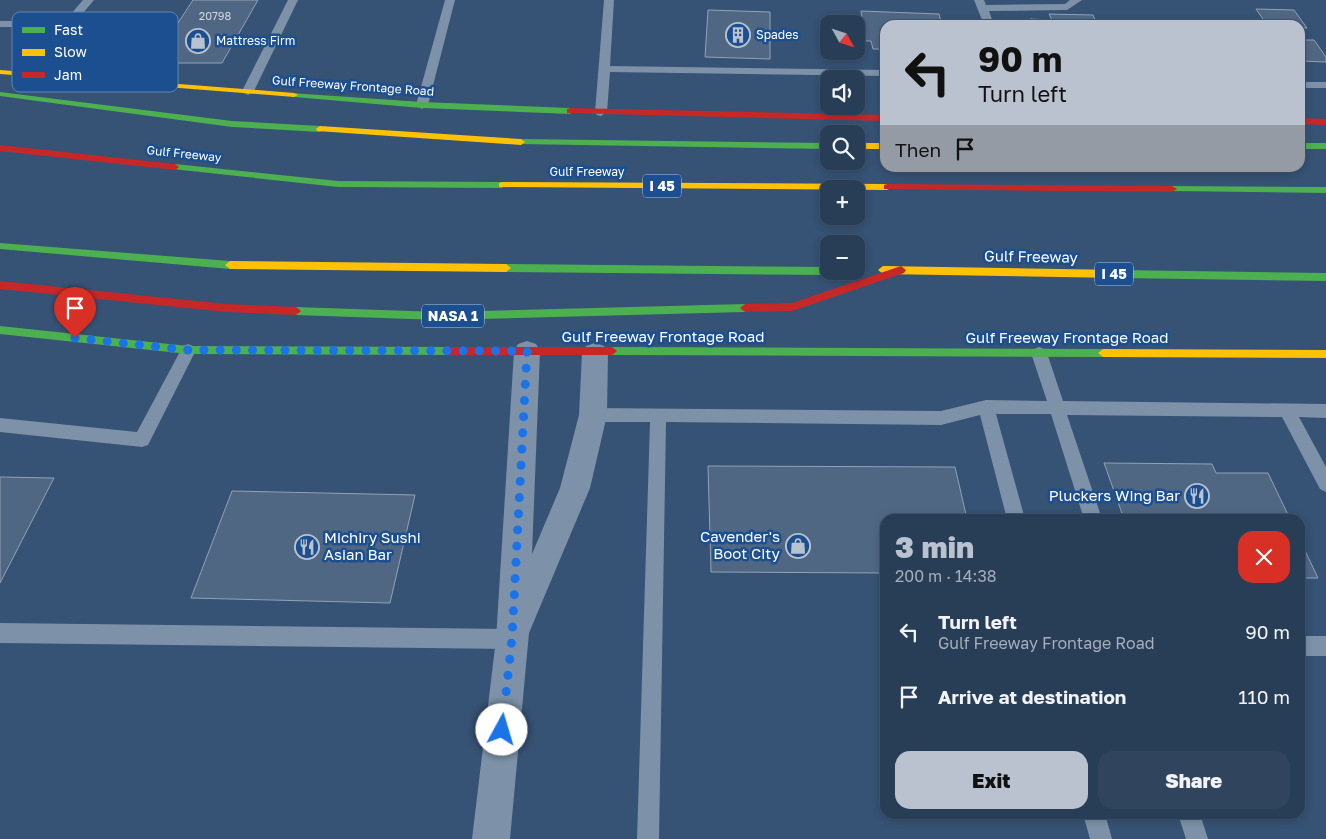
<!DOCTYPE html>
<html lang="en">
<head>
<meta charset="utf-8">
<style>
	body { margin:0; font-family:"Golos Text",sans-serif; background:#30455d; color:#f1f3f6; height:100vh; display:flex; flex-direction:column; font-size:19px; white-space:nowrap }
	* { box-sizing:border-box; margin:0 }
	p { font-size:16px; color:#a5aeba }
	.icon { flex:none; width:28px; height:28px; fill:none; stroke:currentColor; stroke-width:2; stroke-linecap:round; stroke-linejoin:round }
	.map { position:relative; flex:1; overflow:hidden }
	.side { position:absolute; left:880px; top:514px; width:425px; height:305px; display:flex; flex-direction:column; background:#283e57; border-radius:15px; box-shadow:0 2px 8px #0003,0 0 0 1px #44576d }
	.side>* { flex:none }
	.hud { position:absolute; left:880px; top:20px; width:425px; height:152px; border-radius:15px; box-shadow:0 2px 8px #0003,0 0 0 1px #44576d; background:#b9c2ce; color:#111; overflow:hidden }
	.needle { width:32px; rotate:130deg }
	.buttons { position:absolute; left:820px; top:15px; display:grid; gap:10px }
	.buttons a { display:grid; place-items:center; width:45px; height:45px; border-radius:10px; background:#283e57; box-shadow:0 2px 8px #0003,0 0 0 1px #44576d; font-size:25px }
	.pin { position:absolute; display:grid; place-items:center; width:42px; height:42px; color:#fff; margin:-51px -21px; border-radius:50% 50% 50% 0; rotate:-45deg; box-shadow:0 0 5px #0007 }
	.pin .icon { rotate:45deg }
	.me { position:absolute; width:55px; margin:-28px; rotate:6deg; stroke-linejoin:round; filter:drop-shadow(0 0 4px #0008) }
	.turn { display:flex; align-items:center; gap:18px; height:105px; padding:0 15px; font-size:22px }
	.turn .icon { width:65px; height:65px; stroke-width:2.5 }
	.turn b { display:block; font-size:35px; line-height:42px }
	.then { display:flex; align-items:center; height:48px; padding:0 15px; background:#0003; gap:10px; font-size:19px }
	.round { display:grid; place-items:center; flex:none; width:52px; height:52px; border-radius:15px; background:#30455d }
	.summary { display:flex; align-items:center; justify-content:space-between; height:85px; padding:0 15px }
	h1 { font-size:30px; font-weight:800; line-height:38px; color:#b9c2ce }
	.action { display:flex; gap:10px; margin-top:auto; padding:10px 15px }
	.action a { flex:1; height:58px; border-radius:15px; background:#b9c2ce; color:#111; font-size:20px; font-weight:800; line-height:58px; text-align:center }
	.action a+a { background:#30455d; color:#f1f3f6 }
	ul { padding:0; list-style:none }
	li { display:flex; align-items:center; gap:15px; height:65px; padding:0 15px }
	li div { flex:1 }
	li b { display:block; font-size:19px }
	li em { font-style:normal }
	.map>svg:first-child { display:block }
	.building { fill:#506783; stroke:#92a2b6 }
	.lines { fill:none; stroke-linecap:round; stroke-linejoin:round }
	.lane { fill:#7d92a8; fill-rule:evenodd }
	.street { fill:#7d92a8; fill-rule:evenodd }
	.fast { fill:#4caf50; fill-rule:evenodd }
	.slow { fill:#ffc107; fill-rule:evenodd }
	.jam { fill:#c62828; fill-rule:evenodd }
	.route { stroke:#1a73e8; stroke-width:9; stroke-dasharray:0 16.2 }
	.labels { text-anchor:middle; stroke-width:5; stroke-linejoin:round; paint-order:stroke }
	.far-number-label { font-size:11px; fill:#d3d9e0 }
	.far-poi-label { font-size:12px; fill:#fff; stroke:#1b4f8f; text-anchor:start }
	.far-street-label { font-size:12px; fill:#fff; stroke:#1b4f8f }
	.shield { fill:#1b4f8f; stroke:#bbcadd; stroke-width:1 }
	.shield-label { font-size:14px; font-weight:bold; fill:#fff }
	.street-label { font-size:15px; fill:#fff; stroke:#1b4f8f }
	.poi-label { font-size:15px; fill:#fff; stroke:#1b4f8f; text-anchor:end }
	.key { fill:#1b4f8f; stroke:#5f84b1; stroke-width:1 }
	.key-label { font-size:14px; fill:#fff }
</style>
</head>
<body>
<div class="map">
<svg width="1326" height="839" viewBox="0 0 1326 839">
	<rect width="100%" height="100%" fill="#365274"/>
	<!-- building -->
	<g class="building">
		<path d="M 193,0 L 258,0 L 222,63 L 171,63 L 174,58 L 155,58 Z"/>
		<path d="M 1256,9 L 1294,10 L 1307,28 L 1300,28 L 1300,25 L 1251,25 L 1249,22 L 1265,22 Z"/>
		<path d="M 708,10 L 770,12 L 770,59 L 705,57 Z"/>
		<path d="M 861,11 L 939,14 L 941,22 L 950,22 L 951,25 L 885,25 L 885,49 L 873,49 L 871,41 L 866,41 Z"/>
		<path d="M 1049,14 L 1093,15 L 1097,25 L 1032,25 L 1030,19 L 1052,20 Z"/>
		<path d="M 1300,40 L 1314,40 L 1326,57 L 1326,62 L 1300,61 Z"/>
		<path d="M 1104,463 L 1212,464 L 1216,473 L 1268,473 L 1290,519 L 1124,519 Z"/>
		<path d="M 708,466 L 955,467 L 967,519 L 885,519 L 885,573 L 711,572 Z"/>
		<path d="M 0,477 L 54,478 L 0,583 Z"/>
		<path d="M 232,491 L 415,495 L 390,603 L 191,598 Z"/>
		<path d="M 1300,540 L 1318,578 L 1300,578 Z"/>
	</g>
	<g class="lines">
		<!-- lane -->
		<g class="lane">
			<path d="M 83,0 L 94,0 L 29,76 L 21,76 L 19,74 L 21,72 Z"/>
			<path d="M 288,0 L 298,0 L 254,91 L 248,95 L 244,93 L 242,91 Z"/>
			<path d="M 445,0 L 455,0 L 428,105 L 422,109 L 416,105 Z"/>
			<path d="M 604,0 L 614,0 L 610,66 L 885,70 L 885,76 L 610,72 L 607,112 L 601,116 L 597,115 L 595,112 Z"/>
			<path d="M 974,0 L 984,0 L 986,5 L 1065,4 L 1070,0 L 1082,0 L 1067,10 L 989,11 L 994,25 L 984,25 Z"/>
			<path d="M 0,21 L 15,21 L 20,24 L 15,27 L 0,27 Z"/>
			<rect x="1300" y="82" width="26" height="6"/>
			<path d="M 188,344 L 193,346 L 196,350 L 148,445 L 142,447 L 0,432 L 0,418 L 137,432 L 183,346 Z"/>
			<path d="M 1039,347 L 1044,349 L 1047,353 L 1063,401 L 1326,404 L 1326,418 L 1299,417 L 1326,467 L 1326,492 L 1320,489 L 1282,417 L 1067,415 L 1102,519 L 1084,519 L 1051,414 L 996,414 L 1025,519 L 1007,519 L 980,415 L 941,425 L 666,422 L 659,839 L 637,839 L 650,422 L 593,422 L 587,420 L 585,415 L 587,410 L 593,408 L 941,411 L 986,400 L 1047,401 L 1031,353 L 1034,349 Z"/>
			<path d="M 0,623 L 512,629 L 519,632 L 522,639 L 519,646 L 512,649 L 0,643 Z"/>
			<rect x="1300" y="636" width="26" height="20"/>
			<path d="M 1083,814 L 1105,814 L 1112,839 L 1090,839 Z"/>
			<path d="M 1178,814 L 1200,814 L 1208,839 L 1186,839 Z"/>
		</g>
		<!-- street -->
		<path class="street" d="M 527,341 L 536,344 L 540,351 L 532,554 L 560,488 L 579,415 L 582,353 L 586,346 L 595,343 L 604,346 L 608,353 L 607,415 L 590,488 L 529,633 L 510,839 L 472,839 L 496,639 L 514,351 L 518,344 Z"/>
		<!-- fast -->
		<g class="fast">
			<path d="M 0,92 L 232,121 L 320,126 L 324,129 L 320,132 L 232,127 L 0,96 Z"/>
			<path d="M 291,93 L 422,102 L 570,108 L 574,111 L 570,114 L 422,108 L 294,97 L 291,97 Z"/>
			<path d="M 521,139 L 829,143 L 829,149 L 518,144 L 517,142 Z"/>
			<rect x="1300" y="143" width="26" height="6"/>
			<path d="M 175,164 L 338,181 L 502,182 L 506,185 L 502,188 L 338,187 L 172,169 L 172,165 Z"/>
			<path d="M 1172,186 L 1326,187 L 1326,193 L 1169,191 L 1167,189 Z"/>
			<path d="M 0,243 L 230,261 L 235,265 L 230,269 L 0,249 Z"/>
			<path d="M 506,264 L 829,267 L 829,271 L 834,271 L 829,275 L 506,272 L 501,268 Z"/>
			<path d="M 1119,270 L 1326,273 L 1326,281 L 1119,278 L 1114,274 Z"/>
			<path d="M 745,304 L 750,308 L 745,312 L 439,320 L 296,315 L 291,311 L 296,307 L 439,312 Z"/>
			<path d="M 0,326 L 188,346 L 447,347 L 452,351 L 447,355 L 188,354 L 0,334 Z"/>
			<path d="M 612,347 L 1103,349 L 1108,353 L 1103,357 L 612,355 L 607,351 Z"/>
		</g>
		<!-- slow -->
		<g class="slow">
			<path d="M 0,70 L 294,93 L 298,95 L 294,97 L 0,74 Z"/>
			<path d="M 320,126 L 521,139 L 525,142 L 521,145 L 317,131 L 316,129 Z"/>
			<rect x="856" y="143" width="29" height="6"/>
			<path d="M 502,182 L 887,184 L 892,187 L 887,190 L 499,187 L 499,183 Z"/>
			<path d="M 230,261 L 506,264 L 511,268 L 506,272 L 230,269 L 225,265 Z"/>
			<path d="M 883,266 L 1119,270 L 1124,274 L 1119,278 L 883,274 L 878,270 Z"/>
			<path d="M 1103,349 L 1326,350 L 1326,358 L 1103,357 L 1098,353 Z"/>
		</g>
		<!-- jam -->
		<g class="jam">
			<path d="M 570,108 L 885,115 L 885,121 L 567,113 L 567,109 Z"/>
			<path d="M 1300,118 L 1326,119 L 1326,125 L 1300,124 Z"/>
			<path d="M 0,145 L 175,164 L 179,167 L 175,170 L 0,151 Z"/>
			<path d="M 887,184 L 1172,186 L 1177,189 L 1172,192 L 884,189 L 884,185 Z"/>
			<path d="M 901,266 L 906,270 L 904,273 L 792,311 L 745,312 L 740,308 L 745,304 L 792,303 Z"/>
			<path d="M 0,281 L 226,304 L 296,307 L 301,311 L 296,315 L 226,312 L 0,289 Z"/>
			<path d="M 447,347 L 612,347 L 617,351 L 612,355 L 447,355 L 442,351 Z"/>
		</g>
	</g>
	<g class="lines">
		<!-- route -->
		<path class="route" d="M 75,338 L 188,350 L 527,351 L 512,638 L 502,730"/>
	</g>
	<!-- icons -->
	<defs>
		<symbol id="building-ring" viewBox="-11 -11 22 22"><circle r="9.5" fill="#1b4f8f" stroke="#b9c2ce" stroke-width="1.5"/><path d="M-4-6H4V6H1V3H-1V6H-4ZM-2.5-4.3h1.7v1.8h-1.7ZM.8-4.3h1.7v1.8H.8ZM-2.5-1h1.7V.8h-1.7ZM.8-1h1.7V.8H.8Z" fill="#b9c2ce"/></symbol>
		<symbol id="shop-ring" viewBox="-11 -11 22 22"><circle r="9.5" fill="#1b4f8f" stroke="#b9c2ce" stroke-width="1.5"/><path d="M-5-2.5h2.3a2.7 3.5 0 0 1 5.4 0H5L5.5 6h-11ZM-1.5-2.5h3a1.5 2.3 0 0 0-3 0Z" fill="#b9c2ce"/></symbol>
		<symbol id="restaurant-ring" viewBox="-11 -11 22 22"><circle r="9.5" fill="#1b4f8f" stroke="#b9c2ce" stroke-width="1.5"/><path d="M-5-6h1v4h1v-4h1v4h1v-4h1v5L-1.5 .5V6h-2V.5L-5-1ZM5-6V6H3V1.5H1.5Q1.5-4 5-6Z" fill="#b9c2ce"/></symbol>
	</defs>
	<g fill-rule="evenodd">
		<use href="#building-ring" x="724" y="21" width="28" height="28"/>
		<use href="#shop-ring" x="184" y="27" width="28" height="28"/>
		<use href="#restaurant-ring" x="1183" y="482" width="28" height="28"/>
		<use href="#shop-ring" x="784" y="532" width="28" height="28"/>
		<use href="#restaurant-ring" x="293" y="533" width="28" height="28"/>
	</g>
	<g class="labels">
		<!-- far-number labels -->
		<g class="far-number-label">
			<text x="215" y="20">20798</text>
		</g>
		<!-- far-poi labels -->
		<g class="far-poi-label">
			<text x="756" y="39">Spades</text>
			<text x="216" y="45">Mattress Firm</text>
		</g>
		<!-- far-street labels -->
		<g class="far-street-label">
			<text transform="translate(353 86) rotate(4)" y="4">Gulf Freeway Frontage Road</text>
			<text transform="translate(184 154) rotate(6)" y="4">Gulf Freeway</text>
			<text x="587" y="176">Gulf Freeway</text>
		</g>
		<!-- shield labels -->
		<g class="shield">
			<rect x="643" y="174.5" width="38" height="23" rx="4"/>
			<rect x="1095" y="262.5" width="38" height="23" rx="4"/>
			<rect x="422" y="304.5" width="62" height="23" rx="4"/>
		</g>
		<g class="shield-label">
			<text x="662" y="191">I 45</text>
			<text x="1114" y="279">I 45</text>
			<text x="453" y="321">NASA 1</text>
		</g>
		<!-- street labels -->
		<g class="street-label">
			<text transform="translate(1031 257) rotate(1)" y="5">Gulf Freeway</text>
			<text x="663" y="342">Gulf Freeway Frontage Road</text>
			<text x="1067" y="343">Gulf Freeway Frontage Road</text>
		</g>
		<!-- poi labels -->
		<g class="poi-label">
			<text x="1180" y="501">Pluckers Wing Bar</text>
			<text x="780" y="542">Cavender's<tspan x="780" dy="17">Boot City</tspan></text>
			<text x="324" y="543" text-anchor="start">Michiry Sushi<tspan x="324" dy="17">Asian Bar</tspan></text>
		</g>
	</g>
	<!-- legend -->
	<rect x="12" y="12" width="166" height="80" rx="8" class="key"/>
	<rect x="22" y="27" width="23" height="6" fill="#4caf50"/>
	<rect x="22" y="49" width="23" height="7" fill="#ffc107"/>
	<rect x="22" y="72" width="23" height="6" fill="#c62828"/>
	<g class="key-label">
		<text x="54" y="35">Fast</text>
		<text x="54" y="57">Slow</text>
		<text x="54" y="80">Jam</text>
	</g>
</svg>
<div class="buttons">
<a><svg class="needle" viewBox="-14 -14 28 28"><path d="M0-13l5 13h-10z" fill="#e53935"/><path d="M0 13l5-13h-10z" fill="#a5aeba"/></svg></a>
<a><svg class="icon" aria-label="sound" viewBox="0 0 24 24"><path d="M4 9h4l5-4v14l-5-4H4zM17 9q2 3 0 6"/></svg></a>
<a><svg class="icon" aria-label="search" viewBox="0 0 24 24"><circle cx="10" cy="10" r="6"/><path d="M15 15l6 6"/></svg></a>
<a>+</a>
<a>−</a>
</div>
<div class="pin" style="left:75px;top:338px;background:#d93025"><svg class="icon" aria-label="arrive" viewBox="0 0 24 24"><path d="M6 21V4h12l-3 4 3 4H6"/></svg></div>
<svg class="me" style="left:502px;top:730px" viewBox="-20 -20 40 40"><circle r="19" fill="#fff"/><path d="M0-13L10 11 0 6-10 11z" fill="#1a73e8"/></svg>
<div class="hud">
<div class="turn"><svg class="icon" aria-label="left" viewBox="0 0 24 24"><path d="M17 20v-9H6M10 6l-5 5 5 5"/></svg><div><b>90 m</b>Turn left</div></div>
<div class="then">Then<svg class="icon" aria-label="arrive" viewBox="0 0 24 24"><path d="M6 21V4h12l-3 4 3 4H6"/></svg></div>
</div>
<section class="side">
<div class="summary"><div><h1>3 min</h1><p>200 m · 14:38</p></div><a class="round" style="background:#d93025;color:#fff"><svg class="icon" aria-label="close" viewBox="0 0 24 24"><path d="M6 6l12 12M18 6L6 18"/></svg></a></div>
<ul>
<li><svg class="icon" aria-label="left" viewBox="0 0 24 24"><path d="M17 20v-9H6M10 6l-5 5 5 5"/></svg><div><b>Turn left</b><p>Gulf Freeway Frontage Road</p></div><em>90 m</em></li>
<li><svg class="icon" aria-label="arrive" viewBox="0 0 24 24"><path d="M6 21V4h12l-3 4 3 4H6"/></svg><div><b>Arrive at destination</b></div><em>110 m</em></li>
</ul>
<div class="action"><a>Exit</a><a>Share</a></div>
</section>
</div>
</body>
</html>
